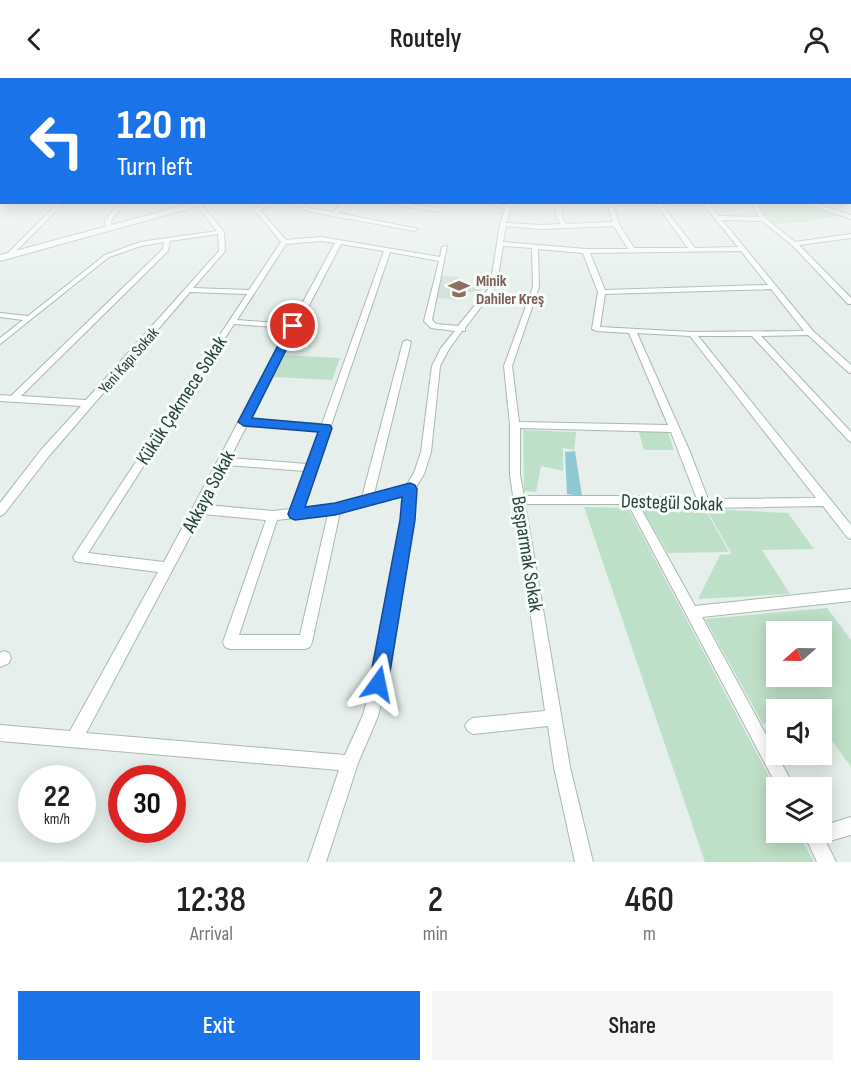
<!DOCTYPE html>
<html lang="en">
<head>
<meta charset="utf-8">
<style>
	body { margin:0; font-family:"Sofia Sans Condensed",sans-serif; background:#f6f6f6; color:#222; height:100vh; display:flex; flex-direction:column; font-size:22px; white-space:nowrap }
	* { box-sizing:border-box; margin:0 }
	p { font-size:20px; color:#767676 }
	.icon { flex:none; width:33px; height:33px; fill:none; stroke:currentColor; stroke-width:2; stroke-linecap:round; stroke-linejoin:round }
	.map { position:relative; height:784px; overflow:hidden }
	.drawer { display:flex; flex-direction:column; background:#fff; flex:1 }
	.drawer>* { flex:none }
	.banner { position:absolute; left:0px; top:0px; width:852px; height:126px; box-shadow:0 3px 15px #0003; background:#1a73e8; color:#fff; overflow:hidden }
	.needle { width:39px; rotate:250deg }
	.fabs { position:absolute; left:766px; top:543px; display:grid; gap:12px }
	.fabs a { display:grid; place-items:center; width:66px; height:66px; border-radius:0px; background:#fff; box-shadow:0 3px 15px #0003; font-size:30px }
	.speed { position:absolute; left:18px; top:687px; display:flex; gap:12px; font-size:30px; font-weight:700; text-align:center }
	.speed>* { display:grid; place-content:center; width:78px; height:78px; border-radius:50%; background:#fff; box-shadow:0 3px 15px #0003; line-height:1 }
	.speed small { font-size:15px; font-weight:400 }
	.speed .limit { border:9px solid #d22; background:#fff; color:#111 }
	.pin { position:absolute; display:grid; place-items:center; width:51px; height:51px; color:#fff; margin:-26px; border:3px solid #fff; border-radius:50%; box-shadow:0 2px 6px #0007 }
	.me { position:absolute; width:66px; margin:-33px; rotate:12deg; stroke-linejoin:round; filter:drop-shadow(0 0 4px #0008) }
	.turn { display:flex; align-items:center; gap:21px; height:126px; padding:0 18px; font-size:27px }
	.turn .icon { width:78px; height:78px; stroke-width:2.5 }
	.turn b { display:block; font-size:42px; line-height:51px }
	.eta { display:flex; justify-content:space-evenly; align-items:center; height:102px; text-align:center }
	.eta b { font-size:36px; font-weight:600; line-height:42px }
	.primary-button { display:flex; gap:12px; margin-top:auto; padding:12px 18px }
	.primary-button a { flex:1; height:69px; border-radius:0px; background:#1a73e8; color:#fff; font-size:24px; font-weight:600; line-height:69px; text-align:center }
	.primary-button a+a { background:#f6f6f6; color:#222 }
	header { display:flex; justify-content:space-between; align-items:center; height:78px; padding:0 18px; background:#fff; font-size:27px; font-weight:600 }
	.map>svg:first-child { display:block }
	.built { fill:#d4dfda }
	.green { fill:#bfe0c8; fill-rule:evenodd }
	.water { fill:#8ec9d4 }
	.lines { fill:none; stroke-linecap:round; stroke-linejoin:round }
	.minor-casing { stroke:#a8b8b2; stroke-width:2 }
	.tertiary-casing { stroke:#a8b8b2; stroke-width:1 }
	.secondary-casing { stroke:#a4bbb3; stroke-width:2 }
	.minor { fill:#fff; fill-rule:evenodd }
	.tertiary { fill:#fff; fill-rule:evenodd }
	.secondary { fill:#fff; fill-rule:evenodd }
	.route { fill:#1a73e8; stroke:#114b97; stroke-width:1.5 }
	.labels { text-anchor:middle; stroke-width:6; stroke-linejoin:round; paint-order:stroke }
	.far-education-label { font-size:16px; font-weight:bold; fill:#785e54; stroke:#f7fbf9; text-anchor:start }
	.far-street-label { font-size:16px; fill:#24423a; stroke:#f7fbf9 }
	.street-label { font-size:20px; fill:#24423a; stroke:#f7fbf9 }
</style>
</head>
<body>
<header><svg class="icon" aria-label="back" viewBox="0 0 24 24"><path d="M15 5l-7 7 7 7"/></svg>Routely<svg class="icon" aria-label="person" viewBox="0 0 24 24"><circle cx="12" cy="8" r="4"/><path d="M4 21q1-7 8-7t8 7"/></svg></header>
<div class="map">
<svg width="851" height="784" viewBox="0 0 851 784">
	<rect width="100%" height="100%" fill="#e6efeb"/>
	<!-- built -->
	<path class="built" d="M 440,198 L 459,199 L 457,206 L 482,208 L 481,215 L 459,213 L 456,222 L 433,219 Z"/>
	<!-- green -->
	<g class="green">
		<path d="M 756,125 L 804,125 L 840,137 L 805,144 L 772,146 Z"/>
		<path d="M 283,277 L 340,280 L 332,302 L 273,299 Z"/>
		<path d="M 638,351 L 667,352 L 674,372 L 644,372 Z"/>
		<path d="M 523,352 L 576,354 L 574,372 L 563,370 L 563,393 L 541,388 L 536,414 L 524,413 Z"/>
		<path d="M 584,429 L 628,430 L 777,714 L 777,754 L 798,755 L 814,784 L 705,784 Z"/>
		<path d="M 641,429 L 705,431 L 729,474 L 668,475 Z"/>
		<path d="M 706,431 L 788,435 L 814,471 L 762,472 L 790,516 L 698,521 L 720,477 L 732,476 Z"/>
		<path d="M 827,530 L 851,562 L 851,689 L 822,649 L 822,632 L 777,632 L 777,643 L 763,646 L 705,541 ZM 777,554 L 822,554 L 822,598 L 777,598 Z"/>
	</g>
	<!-- water -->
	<path class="water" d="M 575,373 L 582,418 L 567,416 L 565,374 Z"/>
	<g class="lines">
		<defs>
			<g id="minor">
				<path d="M 59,124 L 65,124 L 10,179 L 6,179 L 6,177 Z"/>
				<path d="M 120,124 L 125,124 L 111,143 L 112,152 L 107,153 L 105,143 Z"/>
				<path d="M 268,124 L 276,124 L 260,132 L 286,162 L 321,159 L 440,179 L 442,169 L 447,168 L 432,242 L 436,246 L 458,248 L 490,209 L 500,146 L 505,131 L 482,124 L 492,124 L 506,128 L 507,124 L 513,124 L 506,145 L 541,147 L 561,146 L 557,141 L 555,124 L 561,124 L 563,141 L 566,146 L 613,144 L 607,124 L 708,124 L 719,138 L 759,139 L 751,124 L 756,124 L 765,140 L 795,164 L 851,156 L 851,160 L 799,167 L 851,220 L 851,226 L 848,226 L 792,167 L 762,143 L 722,142 L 813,253 L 851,287 L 851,295 L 848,294 L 808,257 L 761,258 L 851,354 L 851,364 L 848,362 L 752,258 L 698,258 L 851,447 L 851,461 L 847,459 L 823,428 L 704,430 L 639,427 L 695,528 L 851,511 L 851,523 L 702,539 L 795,710 L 778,710 L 628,426 L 525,426 L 570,689 L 593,784 L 575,784 L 554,689 L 548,648 L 473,656 L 468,653 L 465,648 L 468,643 L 473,640 L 545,633 L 510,397 L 510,347 L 504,288 L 533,209 L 532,170 L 503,168 L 496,209 L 465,250 L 465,253 L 462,253 L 449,271 L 440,288 L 431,374 L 424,396 L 415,411 L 414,442 L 390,590 L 378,638 L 358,685 L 326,784 L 308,784 L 339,692 L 0,663 L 0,647 L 70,653 L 158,494 L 79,484 L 75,483 L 73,479 L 247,216 L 190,214 L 49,378 L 4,436 L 0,438 L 0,425 L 41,372 L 81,328 L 0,323 L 0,317 L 11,318 L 163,171 L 164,164 L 141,168 L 109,179 L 0,266 L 0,260 L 23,242 L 0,239 L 0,235 L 28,238 L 105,177 L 140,164 L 217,153 L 197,127 L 200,125 L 224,154 L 225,173 L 193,210 L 249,212 L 281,164 L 254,131 ZM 613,127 L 657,127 L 688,170 L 634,170 L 619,146 ZM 662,127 L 704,127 L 738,169 L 695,170 ZM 506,148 L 541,151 L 614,148 L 628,171 L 586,171 L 503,164 ZM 218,156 L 219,173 L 86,322 L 21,318 L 168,173 L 170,163 ZM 321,163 L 335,165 L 291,246 L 237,242 L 286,166 ZM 341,166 L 384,173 L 322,346 L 250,341 ZM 538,171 L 583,175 L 598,214 L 592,251 L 596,253 L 629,255 L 668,347 L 519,344 L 512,288 L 539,209 ZM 741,173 L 768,207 L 605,212 L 590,175 ZM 390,174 L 439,183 L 424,243 L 431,250 L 455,253 L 441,270 L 432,288 L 421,374 L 414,395 L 406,408 L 374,416 L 411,264 L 407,262 L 403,264 L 362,419 L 335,426 L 303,430 ZM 771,211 L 804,253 L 692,254 L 600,249 L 605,216 ZM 234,246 L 288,250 L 164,484 L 88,475 ZM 637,255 L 690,258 L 816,420 L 708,421 L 690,374 ZM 247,347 L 319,353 L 307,386 L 230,380 ZM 520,350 L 671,354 L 697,421 L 631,418 L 524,418 L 520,397 ZM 227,387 L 305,393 L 291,431 L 273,433 L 207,427 ZM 404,417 L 402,442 L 376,590 L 363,637 L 345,677 L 86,655 L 202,436 L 266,442 L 223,564 L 225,569 L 230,571 L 305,571 L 310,569 L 312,564 L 340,434 ZM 328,436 L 300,557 L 239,557 L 277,442 Z"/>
				<path d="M 290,124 L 298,124 L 312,131 L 333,134 L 344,124 L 350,124 L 338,135 L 418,151 L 415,153 L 311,134 Z"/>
				<path d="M 380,124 L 397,124 L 437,130 L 442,124 L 448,124 L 438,134 Z"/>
				<path d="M 802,124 L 811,124 L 851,137 L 851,141 Z"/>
				<path d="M 4,573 L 9,575 L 11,580 L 9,585 L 0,589 L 0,575 Z"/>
				<path d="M 851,739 L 851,757 L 826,764 L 836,784 L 817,784 L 803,754 L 822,754 L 822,748 Z"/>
			</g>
			<rect id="tertiary" x="850" y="119" width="1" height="4"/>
			<path id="secondary" d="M 197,124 L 213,124 L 0,183 L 0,177 Z"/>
		</defs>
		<!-- minor casing -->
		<use href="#minor" class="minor-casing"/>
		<!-- tertiary casing -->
		<use href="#tertiary" class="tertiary-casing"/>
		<!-- secondary casing -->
		<use href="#secondary" class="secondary-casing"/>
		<!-- minor -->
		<use href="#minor" class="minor"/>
		<!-- tertiary -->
		<use href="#tertiary" class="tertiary"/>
		<!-- secondary -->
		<use href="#secondary" class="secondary"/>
	</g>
	<!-- sky -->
	<linearGradient id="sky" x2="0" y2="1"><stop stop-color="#84bce0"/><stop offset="0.51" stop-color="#f4f8f6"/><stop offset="1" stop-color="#f4f8f6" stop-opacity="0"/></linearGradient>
	<rect width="851" height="223" fill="url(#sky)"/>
	<!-- route -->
	<path class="route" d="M 293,245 L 298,248 L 252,340 L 330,347 L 332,350 L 305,429 L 335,425 L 410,405 L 415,407 L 417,411 L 415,442 L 388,606 L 385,613 L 378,616 L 372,613 L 369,606 L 400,442 L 402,419 L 335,437 L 295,442 L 290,440 L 288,436 L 318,354 L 244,348 L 238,344 L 288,248 Z"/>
	<!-- icons -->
	<defs>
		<symbol id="school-bare" viewBox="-9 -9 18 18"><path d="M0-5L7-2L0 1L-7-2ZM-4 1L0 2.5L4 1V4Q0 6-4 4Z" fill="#8d6e63" stroke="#f7fbf9" stroke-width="2.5" paint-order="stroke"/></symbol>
	</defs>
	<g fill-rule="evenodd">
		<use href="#school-bare" x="444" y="196" width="30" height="30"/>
	</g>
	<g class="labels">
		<!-- far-education labels -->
		<g class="far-education-label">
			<text x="476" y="208">Minik<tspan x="476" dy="18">Dahiler Kreş</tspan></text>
		</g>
		<!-- far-street labels -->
		<g class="far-street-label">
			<text transform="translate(128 282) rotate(-49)" y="6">Yeni Kapı Sokak</text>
		</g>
		<!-- street labels -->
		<g class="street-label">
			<text transform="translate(181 322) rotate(-57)" y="7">Kükük Çekmece Sokak</text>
			<text transform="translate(208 413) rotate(-62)" y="7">Akkaya Sokak</text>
			<text transform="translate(672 424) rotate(2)" y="7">Destegül Sokak</text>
			<text transform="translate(528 476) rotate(81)" y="7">Beşparmak Sokak</text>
		</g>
	</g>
</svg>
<div class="fabs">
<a><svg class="needle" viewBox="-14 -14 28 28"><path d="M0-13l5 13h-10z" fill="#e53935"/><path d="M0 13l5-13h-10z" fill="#767676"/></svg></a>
<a><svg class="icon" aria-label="sound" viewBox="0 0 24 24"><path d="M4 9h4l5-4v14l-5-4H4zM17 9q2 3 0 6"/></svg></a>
<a><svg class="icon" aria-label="layers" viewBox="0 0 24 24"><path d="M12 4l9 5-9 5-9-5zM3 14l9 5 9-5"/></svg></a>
</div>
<div class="speed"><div>22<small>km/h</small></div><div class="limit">30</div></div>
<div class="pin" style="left:293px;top:248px;background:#d93025"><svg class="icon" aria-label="arrive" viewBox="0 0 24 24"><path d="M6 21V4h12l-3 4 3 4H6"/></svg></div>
<svg class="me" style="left:378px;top:606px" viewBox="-20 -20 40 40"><path d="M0-17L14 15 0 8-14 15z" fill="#1a73e8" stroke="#fff" stroke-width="4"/></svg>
<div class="banner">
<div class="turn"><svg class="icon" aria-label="left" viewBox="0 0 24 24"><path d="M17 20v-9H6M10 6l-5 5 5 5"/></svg><div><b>120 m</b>Turn left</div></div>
</div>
</div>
<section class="drawer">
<div class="eta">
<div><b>12:38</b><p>Arrival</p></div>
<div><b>2</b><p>min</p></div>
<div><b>460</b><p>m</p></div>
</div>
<div class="primary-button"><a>Exit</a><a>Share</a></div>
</section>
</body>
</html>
